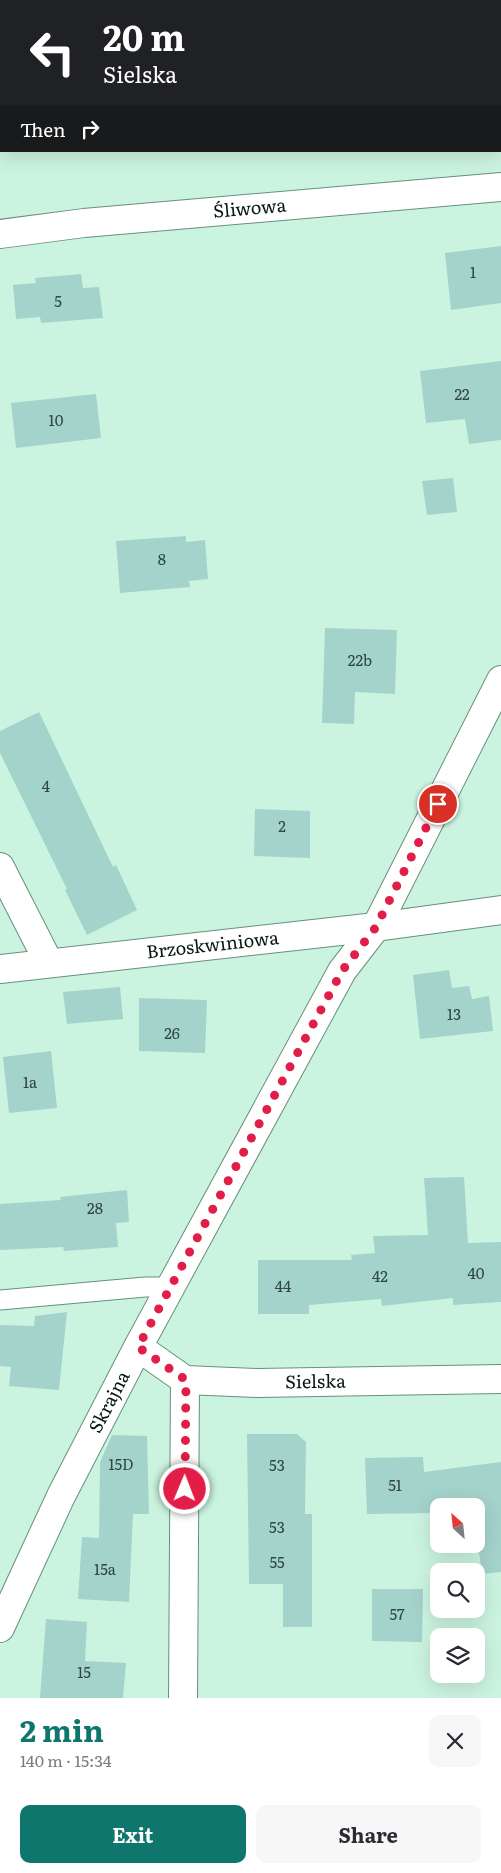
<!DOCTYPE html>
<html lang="en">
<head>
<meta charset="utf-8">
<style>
	body { margin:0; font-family:Literata,serif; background:#f7f7f7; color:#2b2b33; height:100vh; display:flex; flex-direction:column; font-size:19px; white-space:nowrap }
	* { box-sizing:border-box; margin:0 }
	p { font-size:16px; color:#7c7c81 }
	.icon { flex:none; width:28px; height:28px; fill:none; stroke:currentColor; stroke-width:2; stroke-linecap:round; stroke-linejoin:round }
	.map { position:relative; height:1698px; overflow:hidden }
	.panel { display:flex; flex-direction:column; background:#fff; flex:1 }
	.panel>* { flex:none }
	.hud { position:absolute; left:0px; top:0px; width:501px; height:152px; box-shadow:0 5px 20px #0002; background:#202124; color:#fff; overflow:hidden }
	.needle { width:32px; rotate:333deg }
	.fabs { position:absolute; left:430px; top:1498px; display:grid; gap:10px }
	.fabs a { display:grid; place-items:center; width:55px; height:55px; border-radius:10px; background:#fff; box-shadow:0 5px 20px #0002; font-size:25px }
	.pin { position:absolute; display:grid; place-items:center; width:42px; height:42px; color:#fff; margin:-21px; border:2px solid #fff; border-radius:50%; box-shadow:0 1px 5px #0007 }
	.me { position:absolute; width:55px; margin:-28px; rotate:1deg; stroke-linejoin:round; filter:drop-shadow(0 0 4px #0008) }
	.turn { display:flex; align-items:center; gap:18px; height:105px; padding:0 20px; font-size:22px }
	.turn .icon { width:65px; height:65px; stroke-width:2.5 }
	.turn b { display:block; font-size:35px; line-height:42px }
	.then { display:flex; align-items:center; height:48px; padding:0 20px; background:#0003; gap:10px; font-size:19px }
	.round { display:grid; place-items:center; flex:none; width:52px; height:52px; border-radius:10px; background:#f7f7f7 }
	.headline { display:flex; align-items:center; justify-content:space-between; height:85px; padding:0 20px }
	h1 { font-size:30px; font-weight:700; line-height:38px; color:#0f766e }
	.cta { display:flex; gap:10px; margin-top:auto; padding:10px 20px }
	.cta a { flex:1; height:58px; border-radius:10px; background:#0f766e; color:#fff; font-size:20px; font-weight:700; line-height:58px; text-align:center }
	.cta a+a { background:#f7f7f7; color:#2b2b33 }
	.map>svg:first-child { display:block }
	.building { fill:#a4d3cb }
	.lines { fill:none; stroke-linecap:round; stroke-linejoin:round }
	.service-casing { stroke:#698f7d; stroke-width:21 }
	.minor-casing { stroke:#698f7d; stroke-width:30 }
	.service { stroke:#fff; stroke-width:19 }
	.minor { stroke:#fff; stroke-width:28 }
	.route { stroke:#e11d48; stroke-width:9; stroke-dasharray:0 16.2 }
	.labels { text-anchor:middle; stroke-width:4; stroke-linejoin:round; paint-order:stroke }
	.number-label { font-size:15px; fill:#2f4740 }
	.street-label { font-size:18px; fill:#081811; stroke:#fff }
</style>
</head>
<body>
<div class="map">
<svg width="501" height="1698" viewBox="0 0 501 1698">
	<rect width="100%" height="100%" fill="#cbf4e0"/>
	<!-- building -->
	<g class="building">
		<path d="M 501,246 L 501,303 L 451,310 L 445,253 Z"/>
		<path d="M 81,274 L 83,288 L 99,287 L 103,318 L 41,323 L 40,317 L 16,319 L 13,285 L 36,283 L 35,278 Z"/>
		<path d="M 501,361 L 501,440 L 469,444 L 465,419 L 426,423 L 420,371 Z"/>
		<path d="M 96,394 L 101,438 L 16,448 L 11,403 Z"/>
		<path d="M 453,478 L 457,512 L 427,515 L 422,481 Z"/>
		<path d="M 186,536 L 186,542 L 205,540 L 208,579 L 189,581 L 190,587 L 120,593 L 116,541 Z"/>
		<path d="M 325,628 L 397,630 L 395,694 L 355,692 L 354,724 L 322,723 Z"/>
		<path d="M 39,712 L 113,867 L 116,865 L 137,910 L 87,935 L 65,890 L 67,889 L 0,753 L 0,731 Z"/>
		<path d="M 255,809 L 310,811 L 310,858 L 254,856 Z"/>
		<path d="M 449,970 L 452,988 L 469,986 L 472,999 L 489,996 L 493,1031 L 420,1039 L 413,975 Z"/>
		<path d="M 120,987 L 123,1019 L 67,1024 L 63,992 Z"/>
		<path d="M 139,998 L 207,1000 L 205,1053 L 139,1051 Z"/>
		<path d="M 51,1051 L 57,1108 L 9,1113 L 3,1057 Z"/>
		<path d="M 464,1177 L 468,1243 L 501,1242 L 501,1302 L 453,1305 L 453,1298 L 382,1306 L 381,1299 L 309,1305 L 309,1314 L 258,1314 L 258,1260 L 352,1260 L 351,1255 L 375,1253 L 373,1236 L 428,1235 L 424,1178 Z"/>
		<path d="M 127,1190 L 129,1222 L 116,1223 L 118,1247 L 64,1251 L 63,1247 L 0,1250 L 0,1204 L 61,1200 L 60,1197 Z"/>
		<path d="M 67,1312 L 59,1390 L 9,1386 L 11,1367 L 0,1366 L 0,1325 L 34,1326 L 35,1316 Z"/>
		<path d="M 247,1434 L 297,1434 L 306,1442 L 305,1514 L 312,1514 L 312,1627 L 283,1627 L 283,1584 L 249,1584 Z"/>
		<path d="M 112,1435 L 147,1436 L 149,1514 L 133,1514 L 129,1602 L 78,1599 L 82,1537 L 99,1538 L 100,1462 Z"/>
		<path d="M 423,1457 L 424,1472 L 501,1462 L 501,1572 L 482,1574 L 476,1530 L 476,1506 L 439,1506 L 439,1513 L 367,1514 L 365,1458 Z"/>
		<path d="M 372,1589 L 423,1589 L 422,1642 L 372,1641 Z"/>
		<path d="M 46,1619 L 87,1622 L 85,1661 L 126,1663 L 123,1698 L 40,1698 Z"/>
	</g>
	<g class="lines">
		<defs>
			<path id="service" d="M 0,1300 L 145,1287 L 170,1287"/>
			<g id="minor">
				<path id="s1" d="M 0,234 L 84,223 L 501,187"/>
				<path d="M 0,867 L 49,963"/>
				<path id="s2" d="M 0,969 L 376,927 L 501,910"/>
				<path id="s3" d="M 138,1347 L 185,1380 L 257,1383 L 501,1379"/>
				<path id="s4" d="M 0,1628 L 61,1496 L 138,1347 L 342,971 L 376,927 L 501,680"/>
				<path d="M 183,1698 L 185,1380"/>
			</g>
		</defs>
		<!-- service casing -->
		<use href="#service" class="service-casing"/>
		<!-- minor casing -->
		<use href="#minor" class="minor-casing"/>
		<!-- service -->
		<use href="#service" class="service"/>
		<!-- minor -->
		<use href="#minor" class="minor"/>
	</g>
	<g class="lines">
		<!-- route -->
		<path class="route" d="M 185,1489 L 186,1380 L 138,1347 L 342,971 L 376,927 L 438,804"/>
	</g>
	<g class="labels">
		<!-- number labels -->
		<g class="number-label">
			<text x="473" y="278">1</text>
			<text x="58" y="307">5</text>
			<text x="462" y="400">22</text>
			<text x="56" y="426">10</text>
			<text x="162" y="565">8</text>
			<text x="360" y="666">22b</text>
			<text x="46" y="792">4</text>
			<text x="282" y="832">2</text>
			<text x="454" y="1020">13</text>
			<text x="172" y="1039">26</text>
			<text x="30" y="1088">1a</text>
			<text x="95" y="1214">28</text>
			<text x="476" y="1279">40</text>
			<text x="380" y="1282">42</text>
			<text x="283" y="1292">44</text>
			<text x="121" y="1470">15D</text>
			<text x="277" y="1471">53</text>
			<text x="395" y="1491">51</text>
			<text x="277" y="1533">53</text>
			<text x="277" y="1568">55</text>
			<text x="105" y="1575">15a</text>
			<text x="397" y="1620">57</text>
			<text x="84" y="1678">15</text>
		</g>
		<!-- street labels -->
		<g class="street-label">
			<text dy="6" stroke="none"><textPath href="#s1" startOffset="251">Śliwowa</textPath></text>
			<text dy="6" stroke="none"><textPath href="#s2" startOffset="214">Brzoskwiniowa</textPath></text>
			<text dy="6" stroke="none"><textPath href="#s3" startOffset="188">Sielska</textPath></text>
			<text dy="6" stroke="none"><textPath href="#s4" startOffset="251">Skrajna</textPath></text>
		</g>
	</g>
</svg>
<div class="fabs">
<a><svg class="needle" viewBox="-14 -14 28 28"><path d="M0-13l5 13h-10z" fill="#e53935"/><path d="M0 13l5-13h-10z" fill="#7c7c81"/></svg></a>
<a><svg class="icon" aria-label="search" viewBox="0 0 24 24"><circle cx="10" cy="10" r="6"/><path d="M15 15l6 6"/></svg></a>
<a><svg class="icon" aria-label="layers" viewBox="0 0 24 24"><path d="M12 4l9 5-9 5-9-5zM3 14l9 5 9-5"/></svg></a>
</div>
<div class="pin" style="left:438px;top:804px;background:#d93025"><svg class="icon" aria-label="arrive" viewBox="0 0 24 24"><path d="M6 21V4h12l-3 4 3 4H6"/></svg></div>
<svg class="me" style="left:185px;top:1489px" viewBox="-20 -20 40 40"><circle r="17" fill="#e11d48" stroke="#fff" stroke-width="3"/><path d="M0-11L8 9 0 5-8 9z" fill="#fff"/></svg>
<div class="hud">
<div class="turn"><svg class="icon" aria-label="left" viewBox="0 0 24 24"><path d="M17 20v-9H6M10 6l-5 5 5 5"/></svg><div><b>20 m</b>Sielska</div></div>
<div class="then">Then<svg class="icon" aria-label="right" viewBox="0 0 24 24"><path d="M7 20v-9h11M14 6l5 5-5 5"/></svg></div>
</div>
</div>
<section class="panel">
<div class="headline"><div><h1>2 min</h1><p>140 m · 15:34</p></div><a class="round"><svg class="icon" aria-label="close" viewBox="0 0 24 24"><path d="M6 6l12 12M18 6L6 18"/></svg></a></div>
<div class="cta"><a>Exit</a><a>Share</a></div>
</section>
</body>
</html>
